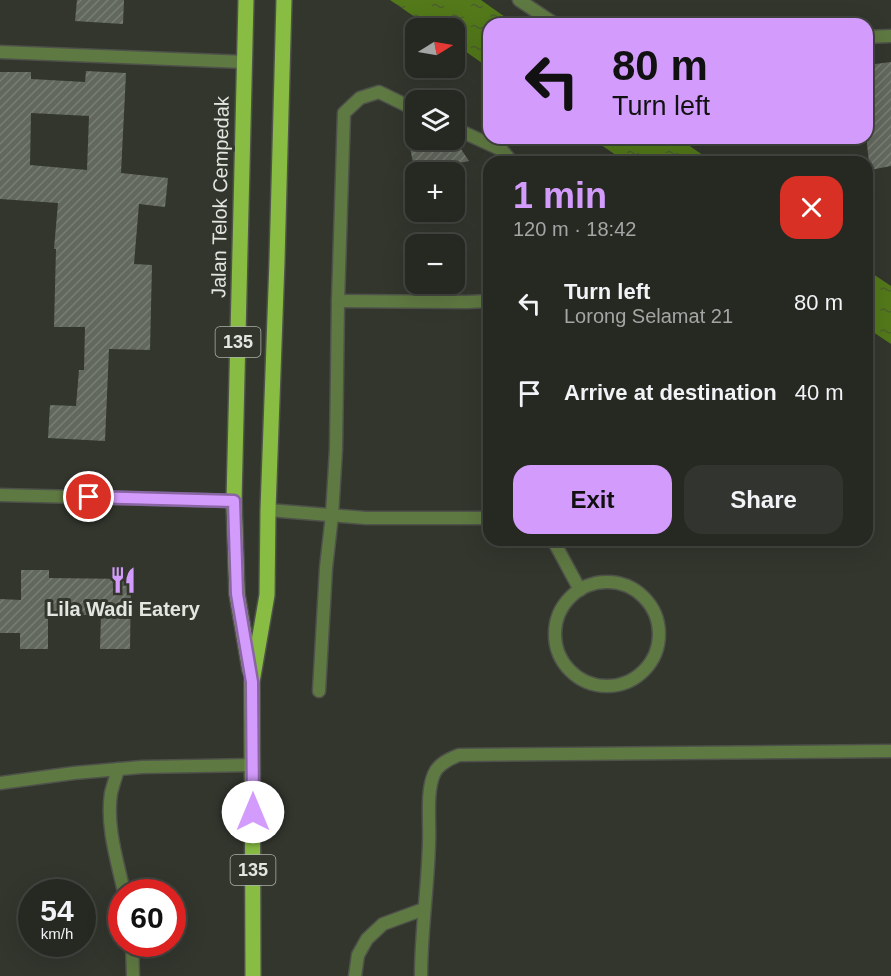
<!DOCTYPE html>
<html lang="en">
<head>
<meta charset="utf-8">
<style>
	body { margin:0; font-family:Arial,sans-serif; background:#32342f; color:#f1f3f6; height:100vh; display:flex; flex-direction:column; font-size:22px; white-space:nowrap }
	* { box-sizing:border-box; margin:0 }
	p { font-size:20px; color:#a4a6a5 }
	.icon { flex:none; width:33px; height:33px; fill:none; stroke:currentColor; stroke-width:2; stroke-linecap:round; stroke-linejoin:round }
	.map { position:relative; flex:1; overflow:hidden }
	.details { position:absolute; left:483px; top:156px; width:390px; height:390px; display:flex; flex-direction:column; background:#262822; border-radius:18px; box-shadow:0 6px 24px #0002,0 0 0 2px #424440 }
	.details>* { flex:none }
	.guide { position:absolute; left:483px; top:18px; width:390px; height:126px; border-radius:18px; box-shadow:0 6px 24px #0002,0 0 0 2px #424440; background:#d39cfc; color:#111; overflow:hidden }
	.needle { width:39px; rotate:79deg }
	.buttons { position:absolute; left:405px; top:18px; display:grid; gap:12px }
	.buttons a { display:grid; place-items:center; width:60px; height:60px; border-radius:12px; background:#262822; box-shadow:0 6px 24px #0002,0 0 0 2px #424440; font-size:30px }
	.speed { position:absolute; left:18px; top:879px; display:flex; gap:12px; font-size:30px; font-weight:700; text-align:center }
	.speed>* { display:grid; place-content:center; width:78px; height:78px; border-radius:50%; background:#262822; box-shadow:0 6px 24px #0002,0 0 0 2px #424440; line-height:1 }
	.speed small { font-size:15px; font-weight:400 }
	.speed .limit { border:9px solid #d22; background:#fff; color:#111 }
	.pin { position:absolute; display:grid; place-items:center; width:51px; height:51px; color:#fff; margin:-26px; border:3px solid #fff; border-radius:50%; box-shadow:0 2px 6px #0007 }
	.me { position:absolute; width:66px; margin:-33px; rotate:0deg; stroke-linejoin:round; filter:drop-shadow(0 0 4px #0008) }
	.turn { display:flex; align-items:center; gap:21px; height:126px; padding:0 30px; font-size:27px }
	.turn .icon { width:78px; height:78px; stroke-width:2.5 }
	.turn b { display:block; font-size:42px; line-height:51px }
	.round { display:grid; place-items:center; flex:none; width:63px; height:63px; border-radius:18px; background:#32342f }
	.overview { display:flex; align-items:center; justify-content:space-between; height:102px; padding:0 30px }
	h1 { font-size:36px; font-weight:700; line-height:45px; color:#d39cfc }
	.primary-button { display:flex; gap:12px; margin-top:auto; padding:12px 30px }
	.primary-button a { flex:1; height:69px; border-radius:18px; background:#d39cfc; color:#111; font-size:24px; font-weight:700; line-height:69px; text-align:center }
	.primary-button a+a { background:#32342f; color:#f1f3f6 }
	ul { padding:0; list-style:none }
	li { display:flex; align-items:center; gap:18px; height:90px; padding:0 30px }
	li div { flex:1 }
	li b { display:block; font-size:22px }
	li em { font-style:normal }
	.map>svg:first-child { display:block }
	.water { fill:url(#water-ripples) }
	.building { fill:url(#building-hatch); fill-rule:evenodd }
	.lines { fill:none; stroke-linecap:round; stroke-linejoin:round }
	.lane-casing { stroke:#4e524a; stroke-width:15 }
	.street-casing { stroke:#4e524a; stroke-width:15 }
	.primary-casing { stroke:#4e524a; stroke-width:18 }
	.lane { stroke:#5f7942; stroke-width:12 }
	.street { stroke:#5f7942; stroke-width:12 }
	.primary { stroke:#88bc43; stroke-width:15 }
	.route-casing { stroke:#8965a4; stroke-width:15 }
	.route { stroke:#d39cfc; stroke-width:10 }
	.labels { text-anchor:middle; stroke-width:6; stroke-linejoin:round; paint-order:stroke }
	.shield { fill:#32362d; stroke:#aeb1aa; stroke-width:1.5 }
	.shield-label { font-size:18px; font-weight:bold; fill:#e3e6e0 }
	.street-label { font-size:20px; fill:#e3e6e0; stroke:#32362d }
	.poi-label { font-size:20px; font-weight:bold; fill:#e3e6e0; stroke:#32362d }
</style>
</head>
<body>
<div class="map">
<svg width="891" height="976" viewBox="0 0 891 976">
	<defs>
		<pattern id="water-ripples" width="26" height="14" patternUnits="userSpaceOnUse" patternTransform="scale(1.5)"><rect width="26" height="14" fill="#53791a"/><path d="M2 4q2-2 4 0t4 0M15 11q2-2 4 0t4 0" fill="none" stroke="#4c5f2e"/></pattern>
		<pattern id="building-hatch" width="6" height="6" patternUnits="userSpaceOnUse" patternTransform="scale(1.5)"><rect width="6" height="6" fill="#63685e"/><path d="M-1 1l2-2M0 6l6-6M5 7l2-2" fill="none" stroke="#797e75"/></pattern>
	</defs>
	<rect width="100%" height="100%" fill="#32362d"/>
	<!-- water -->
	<g class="water">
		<path d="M 390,0 L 481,0 L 515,24 L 489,24 L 489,68 L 455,44 L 454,28 L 431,28 Z"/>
		<path d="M 591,138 L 678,138 L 713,162 L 626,162 Z"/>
		<path d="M 867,270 L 891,286 L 891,344 L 867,328 Z"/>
	</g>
	<!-- building -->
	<g class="building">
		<path d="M 77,0 L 124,0 L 123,24 L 75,21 Z"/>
		<path d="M 891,62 L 891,166 L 870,170 L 867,145 L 867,65 Z"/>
		<path d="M 86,71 L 126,73 L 121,173 L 168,178 L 165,207 L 139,204 L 134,264 L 152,265 L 150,350 L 109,349 L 105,441 L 48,438 L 50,405 L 76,406 L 79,370 L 84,370 L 85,327 L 54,327 L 56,249 L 54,249 L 58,203 L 0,199 L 0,72 L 31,72 L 31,79 L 85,82 ZM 31,113 L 89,116 L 87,170 L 30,165 Z"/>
		<path d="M 425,140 L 455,140 L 469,161 L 415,172 L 409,143 Z"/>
		<path d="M 21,570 L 49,570 L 49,578 L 131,579 L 130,649 L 100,649 L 101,615 L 48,615 L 48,649 L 20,649 L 20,633 L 0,633 L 0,599 L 21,600 Z"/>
	</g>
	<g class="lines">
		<defs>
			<g id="lane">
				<path d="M 519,0 L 555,24"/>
				<path d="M 0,52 L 245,62"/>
				<path d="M 454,128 L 502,150 L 512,162"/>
				<path d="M 338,301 L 467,302 L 489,301"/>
				<path d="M 268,510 L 366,518 L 489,518"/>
				<path d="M 553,540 L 580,590"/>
				<circle cx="607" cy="634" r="52"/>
				<path d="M 319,691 L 326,568 L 332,515 L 336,449 L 338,301 L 344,113 L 360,98 L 379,92 L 416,110"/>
				<path d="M 118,769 C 116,777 113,785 111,793 C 106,826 117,860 124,892"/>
				<path d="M 0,783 L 74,773 L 142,767 L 253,765"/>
				<path d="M 132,944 L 133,976"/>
				<path d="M 355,976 L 358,955 L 367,939 L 383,924 L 424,909"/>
				<path d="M 421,976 C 421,931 428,887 429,843 C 430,822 426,792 434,774 C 438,764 449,759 459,755 L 891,751"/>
			</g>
			<g id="street">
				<path d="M 867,37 L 891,36"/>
				<path d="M 0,495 L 234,501"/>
			</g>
			<g id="primary">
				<path d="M 246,0 L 234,501 L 237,594 L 250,670"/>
				<path d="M 253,976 L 252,682 L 267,595 L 268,510 L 277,261 L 284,0"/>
			</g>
		</defs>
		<!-- lane casing -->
		<use href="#lane" class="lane-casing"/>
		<!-- street casing -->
		<use href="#street" class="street-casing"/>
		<!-- primary casing -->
		<use href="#primary" class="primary-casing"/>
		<!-- lane -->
		<use href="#lane" class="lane"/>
		<!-- street -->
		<use href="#street" class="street"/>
		<!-- primary -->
		<use href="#primary" class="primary"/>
	</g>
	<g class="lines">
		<defs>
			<path id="route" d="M 89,497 L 234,501 L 237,594 L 252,682 L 253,812"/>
		</defs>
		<!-- route casing -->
		<use href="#route" class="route-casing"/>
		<!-- route -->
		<use href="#route" class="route"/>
	</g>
	<!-- icons -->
	<defs>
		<symbol id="restaurant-bare" viewBox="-9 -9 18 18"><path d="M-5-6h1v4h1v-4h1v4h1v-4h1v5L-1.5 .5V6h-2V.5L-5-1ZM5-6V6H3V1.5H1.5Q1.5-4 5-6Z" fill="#d39cfc" stroke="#32362d" stroke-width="2.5" paint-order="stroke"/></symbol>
	</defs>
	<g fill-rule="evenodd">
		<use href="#restaurant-bare" x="104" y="561" width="38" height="38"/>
	</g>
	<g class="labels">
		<!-- shield labels -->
		<g class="shield">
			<rect x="215.5" y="327" width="45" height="30" rx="4.5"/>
			<rect x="230.5" y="855" width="45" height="30" rx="4.5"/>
		</g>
		<g class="shield-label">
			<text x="238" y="348">135</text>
			<text x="253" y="876">135</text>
		</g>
		<!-- street labels -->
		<g class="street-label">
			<text transform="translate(220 197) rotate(-89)" y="7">Jalan Telok Cempedak</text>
		</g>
		<!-- poi labels -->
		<g class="poi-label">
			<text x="123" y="616">Lila Wadi Eatery</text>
		</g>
	</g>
</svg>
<div class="buttons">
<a><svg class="needle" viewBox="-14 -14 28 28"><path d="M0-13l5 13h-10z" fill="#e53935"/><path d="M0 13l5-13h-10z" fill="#a4a6a5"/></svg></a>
<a><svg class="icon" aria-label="layers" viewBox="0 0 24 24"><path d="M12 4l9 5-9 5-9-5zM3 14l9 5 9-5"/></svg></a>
<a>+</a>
<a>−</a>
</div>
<div class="speed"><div>54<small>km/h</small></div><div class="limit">60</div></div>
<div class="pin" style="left:89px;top:497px;background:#d93025"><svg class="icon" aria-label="arrive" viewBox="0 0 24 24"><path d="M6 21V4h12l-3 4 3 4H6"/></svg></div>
<svg class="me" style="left:253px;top:812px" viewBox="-20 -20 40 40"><circle r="19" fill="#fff"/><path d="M0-13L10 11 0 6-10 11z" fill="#d39cfc"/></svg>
<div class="guide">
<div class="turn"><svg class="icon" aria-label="left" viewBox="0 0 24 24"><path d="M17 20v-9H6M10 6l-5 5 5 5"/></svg><div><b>80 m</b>Turn left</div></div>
</div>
<section class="details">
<div class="overview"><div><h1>1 min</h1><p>120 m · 18:42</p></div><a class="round" style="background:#d93025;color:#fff"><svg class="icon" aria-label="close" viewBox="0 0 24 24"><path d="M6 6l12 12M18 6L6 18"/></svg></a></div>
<ul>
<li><svg class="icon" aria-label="left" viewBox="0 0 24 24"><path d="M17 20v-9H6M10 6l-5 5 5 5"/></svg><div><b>Turn left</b><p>Lorong Selamat 21</p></div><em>80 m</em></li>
<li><svg class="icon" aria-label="arrive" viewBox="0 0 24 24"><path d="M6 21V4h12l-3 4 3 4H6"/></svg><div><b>Arrive at destination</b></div><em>40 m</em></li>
</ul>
<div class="primary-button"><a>Exit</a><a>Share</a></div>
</section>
</div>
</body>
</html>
